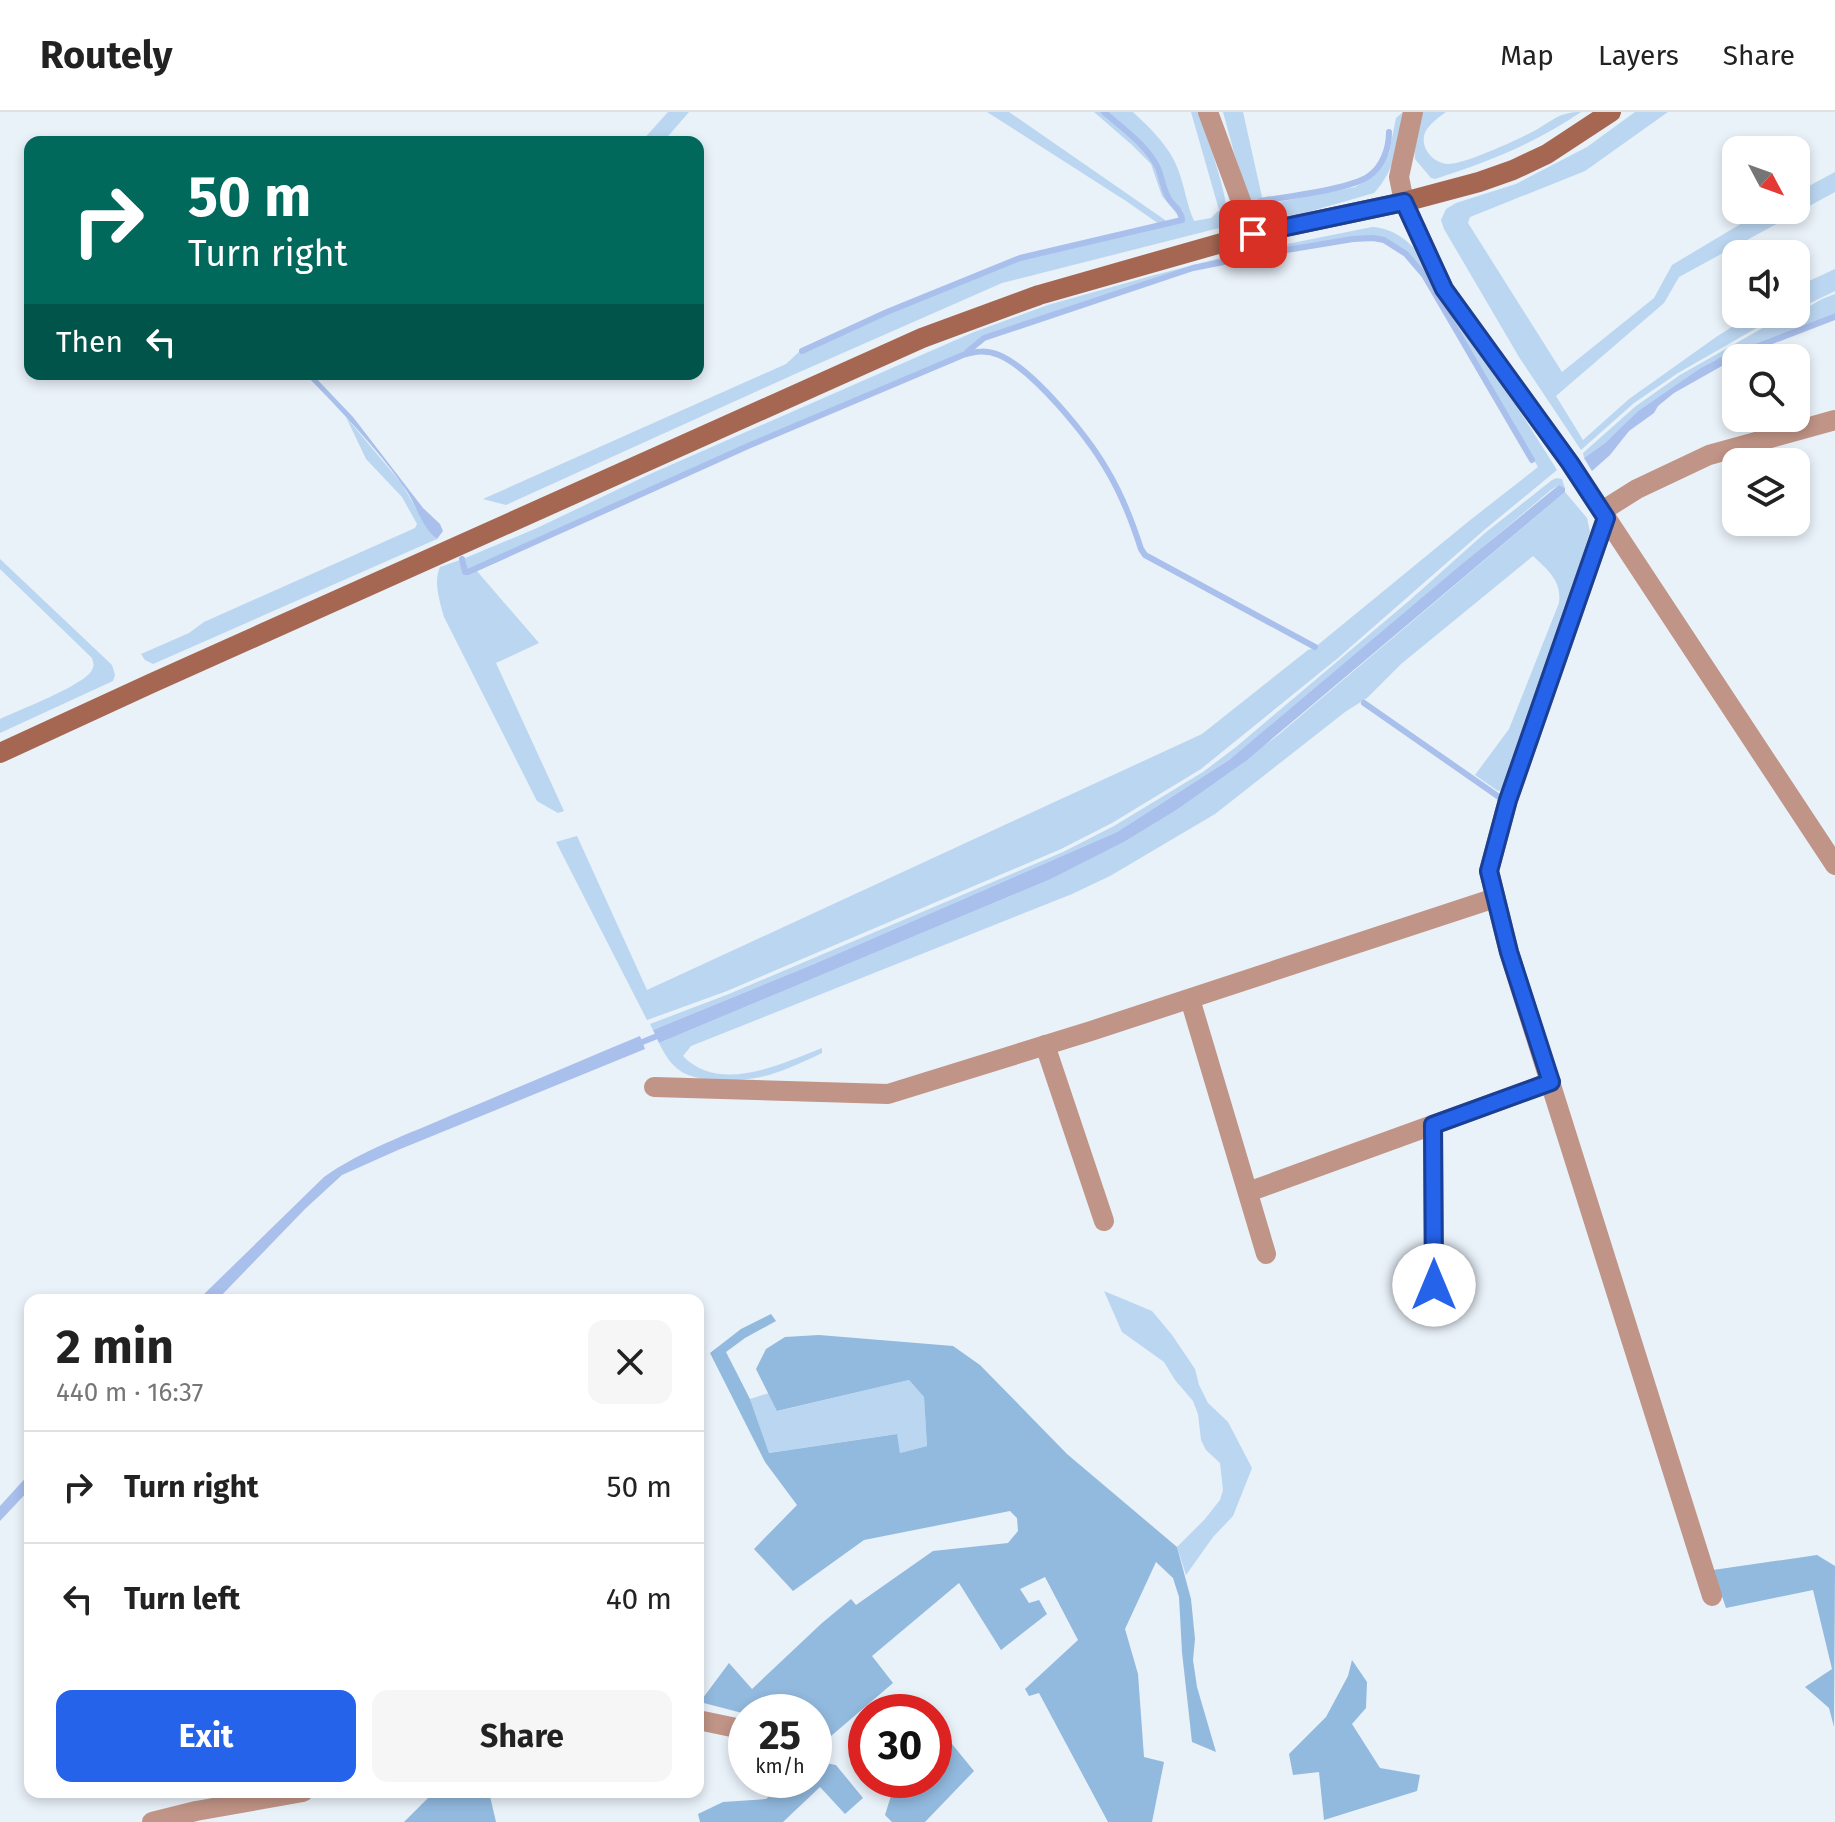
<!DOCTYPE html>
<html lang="en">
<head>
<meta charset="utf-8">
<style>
	body { margin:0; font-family:"Fira Sans",sans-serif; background:#f6f6f6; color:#222; height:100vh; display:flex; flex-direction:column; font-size:30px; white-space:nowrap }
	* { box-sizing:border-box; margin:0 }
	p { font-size:26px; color:#767676 }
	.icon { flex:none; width:44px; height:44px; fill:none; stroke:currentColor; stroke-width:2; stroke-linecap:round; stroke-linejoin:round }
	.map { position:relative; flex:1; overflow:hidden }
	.sheet { position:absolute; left:24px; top:1182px; width:680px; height:504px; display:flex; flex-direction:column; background:#fff; border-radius:16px; box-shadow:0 4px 12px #0003 }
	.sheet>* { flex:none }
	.banner { position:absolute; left:24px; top:24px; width:680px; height:244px; border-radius:16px; box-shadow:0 4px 12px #0003; background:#00695c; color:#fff; overflow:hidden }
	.needle { width:52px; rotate:131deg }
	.buttons { position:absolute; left:1722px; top:24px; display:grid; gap:16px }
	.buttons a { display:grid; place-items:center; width:88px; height:88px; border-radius:16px; background:#fff; box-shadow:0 4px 12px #0003; font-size:40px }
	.speed { position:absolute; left:728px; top:1582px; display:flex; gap:16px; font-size:40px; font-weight:700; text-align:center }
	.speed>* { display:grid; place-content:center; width:104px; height:104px; border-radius:50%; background:#fff; box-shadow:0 4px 12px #0003; line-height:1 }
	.speed small { font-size:20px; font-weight:400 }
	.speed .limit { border:12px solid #d22; background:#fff; color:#111 }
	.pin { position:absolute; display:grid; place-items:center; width:68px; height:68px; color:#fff; margin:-34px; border-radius:16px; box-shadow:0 4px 12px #0006 }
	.me { position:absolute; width:88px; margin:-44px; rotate:0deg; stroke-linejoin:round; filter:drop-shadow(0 0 6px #0008) }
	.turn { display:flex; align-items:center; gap:28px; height:168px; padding:0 32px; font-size:36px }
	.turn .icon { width:104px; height:104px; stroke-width:2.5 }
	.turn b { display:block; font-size:56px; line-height:68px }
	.then { display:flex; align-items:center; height:76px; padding:0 32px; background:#0003; gap:16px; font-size:30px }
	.round { display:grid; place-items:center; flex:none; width:84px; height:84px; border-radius:16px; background:#f6f6f6 }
	.summary { display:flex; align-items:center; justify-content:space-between; height:136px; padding:0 32px }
	h1 { font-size:48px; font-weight:700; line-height:60px }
	.button { display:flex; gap:16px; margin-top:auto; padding:16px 32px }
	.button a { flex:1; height:92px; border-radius:16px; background:#2563eb; color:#fff; font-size:32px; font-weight:700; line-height:92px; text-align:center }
	.button a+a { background:#f6f6f6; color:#222 }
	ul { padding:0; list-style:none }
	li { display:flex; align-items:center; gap:24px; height:112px; padding:0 32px; border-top:2px solid #e0e0e0 }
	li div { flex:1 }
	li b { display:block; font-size:30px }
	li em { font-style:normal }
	header { display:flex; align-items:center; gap:48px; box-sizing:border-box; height:112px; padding:0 40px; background:#fff; border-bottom:2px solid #e0e0e0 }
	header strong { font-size:38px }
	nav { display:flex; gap:44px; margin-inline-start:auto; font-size:28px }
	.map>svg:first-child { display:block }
	.green { fill:#bbd6f0 }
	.forest { fill:#92b9de }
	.water { fill:#a9bfec }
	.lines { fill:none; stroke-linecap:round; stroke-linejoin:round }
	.stream { stroke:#a9bfec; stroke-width:6 }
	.minor { stroke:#c09486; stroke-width:20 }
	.secondary { stroke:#a56752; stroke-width:20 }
	.route-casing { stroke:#184099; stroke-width:20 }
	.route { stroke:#2563eb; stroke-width:14 }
</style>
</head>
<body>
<header>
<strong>Routely</strong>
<nav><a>Map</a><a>Layers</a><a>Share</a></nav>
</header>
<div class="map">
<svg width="1835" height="1710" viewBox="0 0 1835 1710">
	<rect width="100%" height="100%" fill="#e9f1f9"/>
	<!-- green -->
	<g class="green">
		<path d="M 668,0 L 689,0 L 663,30 L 641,30 Z"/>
		<path d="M 987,0 L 1009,0 L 1165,108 L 1168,113 L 1184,108 L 1183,99 L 1169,85 L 1158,53 L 1151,42 L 1134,25 L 1106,0 L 1133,0 C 1152,18 1171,36 1179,60 C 1185,77 1187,93 1194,109 L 1211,106 L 1219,98 L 1191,0 L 1199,0 C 1207,27 1231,88 1227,114 L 1002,171 L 795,262 L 506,393 L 483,387 L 786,252 L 801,238 L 803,240 L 946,177 L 1021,147 L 1162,114 L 1126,89 Z"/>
		<path d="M 1094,0 L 1101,0 C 1120,16 1145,33 1156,56 C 1160,65 1161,77 1166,86 C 1171,95 1179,97 1181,107 L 1179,108 L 1177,102 L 1162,84 L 1151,52 L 1132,33 Z"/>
		<path d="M 1223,0 L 1243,0 L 1262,85 L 1258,89 L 1263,93 L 1355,75 L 1370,67 L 1389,41 L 1396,6 L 1403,0 L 1406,0 C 1399,29 1395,59 1374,81 L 1263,113 L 1258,111 L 1235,44 Z"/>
		<path d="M 1423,0 L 1446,0 C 1439,5 1432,10 1427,17 C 1417,32 1431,51 1448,52 C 1466,52 1519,27 1536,18 C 1553,8 1560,0 1581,0 C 1534,32 1488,50 1435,67 L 1431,66 L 1415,47 L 1414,34 L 1421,2 Z"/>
		<path d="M 1635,0 L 1668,0 L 1585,59 L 1470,105 L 1468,111 L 1562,260 L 1654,186 L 1672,153 L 1764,98 L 1796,98 L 1796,81 L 1835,60 L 1835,80 L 1679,165 L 1664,191 L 1556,284 L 1583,328 L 1629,287 L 1719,223 L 1753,202 L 1786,202 L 1767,210 L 1678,261 L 1634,291 L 1581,338 L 1519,245 L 1444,117 L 1441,108 L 1446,97 L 1456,91 L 1516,72 L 1587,35 Z"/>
		<path d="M 1372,115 C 1393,116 1407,128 1421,143 L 1557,358 L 1483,419 L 1338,546 L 1201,657 L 1112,711 L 1061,737 L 727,879 L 647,908 L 556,730 L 577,724 L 647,878 L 1202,622 L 1308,538 L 1314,536 L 1469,409 L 1538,355 L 1416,150 L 1398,134 L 1384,127 L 1373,125 L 1353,126 L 1269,139 L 1193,155 L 983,224 L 962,241 L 747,332 L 468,458 L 466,458 L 463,447 L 537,416 L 648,363 L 974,220 L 1048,193 L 1151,164 L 1232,143 Z"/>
		<path d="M 1835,157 L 1835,179 L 1796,198 L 1796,175 Z"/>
		<path d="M 1835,182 L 1835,201 L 1721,245 L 1699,257 L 1638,299 L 1605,331 L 1584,346 L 1583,341 L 1636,294 L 1680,263 L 1768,213 L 1796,202 L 1822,187 Z"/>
		<path d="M 346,305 L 402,372 L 429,419 L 437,427 L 153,552 L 145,548 L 141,542 L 189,521 L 204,510 L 415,416 L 417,412 L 402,385 L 366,347 Z"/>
		<path d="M 1557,366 L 1562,367 L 1565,376 L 1559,373 L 1551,378 L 1229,648 L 1117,720 L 814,852 L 653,918 L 650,912 L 729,882 L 1063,740 L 1114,714 L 1203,660 L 1236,635 L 1410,488 L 1485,421 L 1552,368 Z"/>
		<path d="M 1565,380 L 1587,406 L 1590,420 L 1506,677 L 1498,679 L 1475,663 L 1509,617 L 1559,491 C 1562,469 1548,458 1533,444 L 1401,552 L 1367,586 L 1345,600 L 1215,702 L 1110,764 L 1072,782 L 691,934 L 683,944 C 719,982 781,952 822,936 L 822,941 C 807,948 791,956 775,961 C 753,969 703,973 682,960 C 671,953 665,943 659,931 L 1051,767 L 1124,730 L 1175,699 L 1277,624 Z"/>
		<path d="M 0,447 L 112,553 L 115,563 L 113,569 L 0,621 L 0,607 C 17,599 85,573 92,558 C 95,553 93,551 92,546 L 0,457 Z"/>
		<path d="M 460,448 L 463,461 L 469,461 L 476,458 L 539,531 L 496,551 L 564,699 L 558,701 L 537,689 L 444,505 C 440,490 433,470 440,455 Z"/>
		<path d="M 1104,1179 L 1152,1199 L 1172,1223 L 1195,1257 L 1199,1273 L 1208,1291 L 1228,1310 L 1252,1356 L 1233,1404 L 1213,1425 L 1186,1463 L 1177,1435 L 1205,1407 L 1220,1388 L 1223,1378 L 1220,1351 L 1206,1338 L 1201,1328 L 1198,1302 L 1193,1289 L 1175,1268 L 1164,1250 L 1122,1220 Z"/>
		<path d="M 909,1268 L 924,1285 L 927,1334 L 900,1341 L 896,1322 L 769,1341 L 750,1287 L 769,1281 L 778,1299 Z"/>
	</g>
	<!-- forest -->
	<g class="forest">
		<path d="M 771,1202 L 776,1209 L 745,1226 L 726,1240 L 750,1287 L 769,1341 L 897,1322 L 900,1341 L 927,1334 L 924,1285 L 909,1268 L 777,1299 L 756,1257 L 766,1237 L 785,1225 L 819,1223 L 953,1234 L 980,1253 L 1067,1342 L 1177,1435 L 1191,1487 L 1195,1527 L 1193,1548 L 1197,1575 L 1216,1640 L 1192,1630 L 1182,1540 L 1179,1485 L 1173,1466 L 1156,1450 L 1125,1517 L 1138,1562 L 1144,1645 L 1164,1650 L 1152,1710 L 1108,1710 L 1039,1581 L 1029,1584 L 1025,1577 L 1078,1528 L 1045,1465 L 1020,1477 L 1029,1491 L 1039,1488 L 1047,1502 L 1001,1538 L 959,1471 L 872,1544 L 893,1571 L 831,1624 L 814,1620 L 814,1600 L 746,1600 L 746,1602 L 700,1590 L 729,1551 L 752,1577 L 822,1511 L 851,1487 L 856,1493 L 933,1439 L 1008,1431 L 1018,1419 L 1017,1406 L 1010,1399 L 864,1428 L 793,1479 L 754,1437 L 797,1393 L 765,1350 L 710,1241 L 741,1217 Z"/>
		<path d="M 1817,1443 L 1835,1454 L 1834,1615 L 1829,1596 L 1805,1575 L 1832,1557 L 1813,1478 L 1726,1496 L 1713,1458 Z"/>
		<path d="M 1352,1548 L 1367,1570 L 1366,1596 L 1352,1612 L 1380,1656 L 1420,1663 L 1417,1679 L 1324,1708 L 1319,1660 L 1293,1663 L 1289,1642 L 1326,1605 L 1348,1564 Z"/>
		<path d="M 934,1610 L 974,1659 L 925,1710 L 892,1710 L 885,1703 L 896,1668 L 934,1668 Z"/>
		<path d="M 814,1649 L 836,1653 L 863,1686 L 845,1702 L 820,1675 L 783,1710 L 700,1710 L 698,1702 L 723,1690 L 766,1687 L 786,1668 L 814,1668 Z"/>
		<path d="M 434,1680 L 489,1680 L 496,1710 L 404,1710 Z"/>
	</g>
	<!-- water -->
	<g class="water">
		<path d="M 1835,201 L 1835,208 L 1736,246 L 1674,281 L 1658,294 L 1654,301 L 1629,319 L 1610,343 L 1592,359 L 1584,346 L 1605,331 L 1638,299 L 1699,257 L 1721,245 Z"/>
		<path d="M 305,262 L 312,262 L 353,305 L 423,396 L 440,412 L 443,419 L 437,427 C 421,415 416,391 404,375 C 375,334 340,298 305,262 Z"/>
		<path d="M 1559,373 L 1565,376 L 1565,380 L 1247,648 L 1175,699 L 1124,730 L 1051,767 L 659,931 L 653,918 L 814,852 L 1117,720 L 1229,648 L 1462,452 Z"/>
		<path d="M 640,924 L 645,937 L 398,1038 L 342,1063 L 305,1097 L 217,1188 L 198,1188 L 324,1065 C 362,1038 409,1022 452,1003 C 515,977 577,950 640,924 Z"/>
		<path d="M 30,1361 L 30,1377 L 0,1409 L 0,1394 Z"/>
	</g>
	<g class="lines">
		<!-- stream -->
		<g class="stream">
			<path d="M 1260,89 C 1284,85 1352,77 1369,64 C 1383,54 1389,36 1389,20"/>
			<path d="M 802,239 L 887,200 L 1020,146 L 1182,108 C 1181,97 1174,95 1169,87 C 1163,77 1162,66 1158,56 C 1147,33 1122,16 1104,0"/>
			<path d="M 967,240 L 984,226 L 1193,156 L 1269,141 L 1353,127 L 1373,126 L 1384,128 L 1406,142 L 1424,163 L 1532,348"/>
			<path d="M 462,447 L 465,460 L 468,460 L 748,334 L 963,243 C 976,239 986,238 999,243 C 1034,258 1088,325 1107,358 C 1122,383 1132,409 1141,437 L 1145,443 L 1315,535"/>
			<path d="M 1364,591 L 1499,685"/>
			<path d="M 635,933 L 662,922"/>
		</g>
		<!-- minor -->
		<g class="minor">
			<path d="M 1208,0 L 1253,122"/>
			<path d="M 1413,0 L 1399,65 L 1404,90 L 1444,177 L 1570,351 L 1835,753"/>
			<path d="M 1602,399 L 1637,377 L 1709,343 L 1835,308"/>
			<path d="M 1606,406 L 1508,688 L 1489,759 L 1509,840 L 1712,1484"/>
			<path d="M 1190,887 L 1266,1142"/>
			<path d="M 1045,933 L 1104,1109"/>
			<path d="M 654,975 L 888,982 L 1091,919 L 1495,786"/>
			<path d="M 1433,1013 L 1434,1173"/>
			<path d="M 1248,1080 L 1551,970"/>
			<path d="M 698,1608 L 746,1618"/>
			<path d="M 152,1710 L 196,1699 L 303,1680"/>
		</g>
		<!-- secondary -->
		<path class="secondary" d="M 0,641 L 152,571 L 922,226 L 1039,183 L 1253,122 L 1404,90 L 1479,70 L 1513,58 L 1547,42 L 1611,0"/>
	</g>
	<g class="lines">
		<defs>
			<path id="route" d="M 1253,122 L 1404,90 L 1444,177 L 1570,351 L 1606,406 L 1508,688 L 1489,759 L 1509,840 L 1551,970 L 1433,1013 L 1434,1173"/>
		</defs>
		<!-- route casing -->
		<use href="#route" class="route-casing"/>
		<!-- route -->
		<use href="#route" class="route"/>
	</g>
</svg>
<div class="buttons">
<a><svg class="needle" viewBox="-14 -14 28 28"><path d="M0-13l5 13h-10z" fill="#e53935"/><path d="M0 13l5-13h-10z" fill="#767676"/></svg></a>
<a><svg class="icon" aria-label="sound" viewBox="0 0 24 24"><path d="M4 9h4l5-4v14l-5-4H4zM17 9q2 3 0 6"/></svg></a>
<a><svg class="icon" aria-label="search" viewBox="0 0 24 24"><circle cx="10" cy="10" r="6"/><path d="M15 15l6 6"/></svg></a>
<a><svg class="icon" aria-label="layers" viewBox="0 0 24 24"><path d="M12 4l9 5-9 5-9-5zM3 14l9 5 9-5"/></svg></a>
</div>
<div class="speed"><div>25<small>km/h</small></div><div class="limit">30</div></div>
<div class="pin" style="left:1253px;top:122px;background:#d93025"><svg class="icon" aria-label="arrive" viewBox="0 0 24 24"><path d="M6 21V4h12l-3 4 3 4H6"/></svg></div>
<svg class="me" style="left:1434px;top:1173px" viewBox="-20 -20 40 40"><circle r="19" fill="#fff"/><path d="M0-13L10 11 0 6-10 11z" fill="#2563eb"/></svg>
<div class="banner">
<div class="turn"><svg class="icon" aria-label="right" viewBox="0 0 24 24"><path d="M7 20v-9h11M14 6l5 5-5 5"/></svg><div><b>50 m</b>Turn right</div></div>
<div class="then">Then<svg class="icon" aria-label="left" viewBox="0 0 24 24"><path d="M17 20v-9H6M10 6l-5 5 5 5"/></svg></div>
</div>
<section class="sheet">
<div class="summary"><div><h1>2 min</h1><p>440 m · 16:37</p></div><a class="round"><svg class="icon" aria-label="close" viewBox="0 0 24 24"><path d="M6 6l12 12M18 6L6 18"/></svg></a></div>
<ul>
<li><svg class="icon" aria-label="right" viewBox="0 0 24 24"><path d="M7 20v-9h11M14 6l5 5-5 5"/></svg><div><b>Turn right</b></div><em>50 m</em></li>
<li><svg class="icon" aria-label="left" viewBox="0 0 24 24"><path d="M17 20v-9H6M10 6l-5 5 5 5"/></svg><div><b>Turn left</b></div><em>40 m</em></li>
</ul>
<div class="button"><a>Exit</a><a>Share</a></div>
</section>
</div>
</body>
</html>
